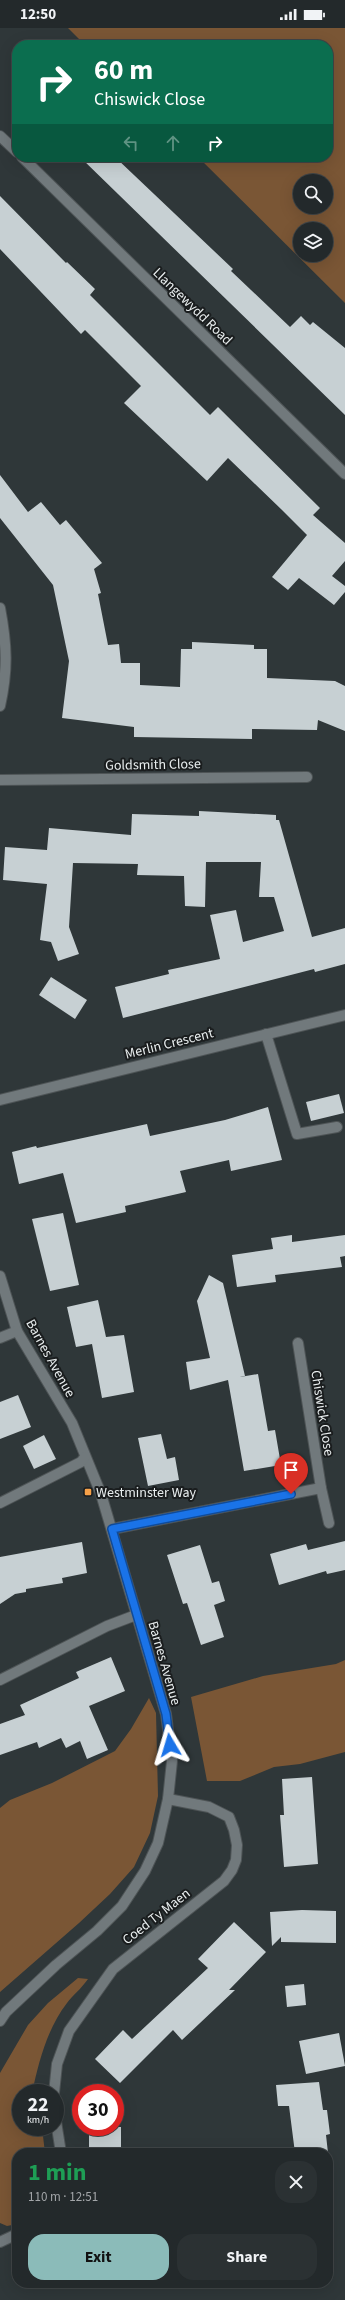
<!DOCTYPE html>
<html lang="en">
<head>
<meta charset="utf-8">
<style>
	body { margin:0; font-family:"Source Sans 3",sans-serif; background:#2b3133; color:#f1f3f6; height:100vh; display:flex; flex-direction:column; font-size:15px; white-space:nowrap }
	* { box-sizing:border-box; margin:0 }
	p { font-size:13px; color:#a3a6a9 }
	.icon { flex:none; width:22px; height:22px; fill:none; stroke:currentColor; stroke-width:2; stroke-linecap:round; stroke-linejoin:round }
	.map { position:relative; flex:1; overflow:hidden }
	.panel { position:absolute; left:12px; top:2120px; width:321px; height:140px; display:flex; flex-direction:column; background:#23292b; border-radius:16px; box-shadow:0 4px 16px #0002,0 0 0 1px #404547 }
	.panel>* { flex:none }
	.hud { position:absolute; left:12px; top:12px; width:321px; height:122px; border-radius:16px; box-shadow:0 4px 16px #0002,0 0 0 1px #404547; background:#0b6e4f; color:#fff; overflow:hidden }
	.fabs { position:absolute; left:293px; top:146px; display:grid; gap:8px }
	.fabs a { display:grid; place-items:center; width:40px; height:40px; border-radius:50%; background:#23292b; box-shadow:0 4px 16px #0002,0 0 0 1px #404547; font-size:20px }
	.speed { position:absolute; left:12px; top:2056px; display:flex; gap:8px; font-size:20px; font-weight:700; text-align:center }
	.speed>* { display:grid; place-content:center; width:52px; height:52px; border-radius:50%; background:#23292b; box-shadow:0 4px 16px #0002,0 0 0 1px #404547; line-height:1 }
	.speed small { font-size:10px; font-weight:400 }
	.speed .limit { border:6px solid #d22; background:#fff; color:#111 }
	.pin { position:absolute; display:grid; place-items:center; width:34px; height:34px; color:#fff; margin:-41px -17px; border-radius:50% 50% 50% 0; rotate:-45deg; box-shadow:0 0 4px #0007 }
	.pin .icon { rotate:45deg }
	.me { position:absolute; width:44px; margin:-22px; rotate:353deg; stroke-linejoin:round; filter:drop-shadow(0 0 3px #0008) }
	.turn { display:flex; align-items:center; gap:14px; height:84px; padding:0 16px; font-size:18px }
	.turn .icon { width:52px; height:52px; stroke-width:2.5 }
	.turn b { display:block; font-size:28px; line-height:34px }
	.lanes { display:flex; align-items:center; height:38px; padding:0 16px; background:#0003; justify-content:center; gap:20px; direction:ltr }
	.lanes .off { opacity:.35 }
	.round { display:grid; place-items:center; flex:none; width:42px; height:42px; border-radius:16px; background:#2b3133 }
	.head { display:flex; align-items:center; justify-content:space-between; height:68px; padding:0 16px }
	h1 { font-size:24px; font-weight:700; line-height:30px; color:#1e9e55 }
	.cta { display:flex; gap:8px; margin-top:auto; padding:8px 16px }
	.cta a { flex:1; height:46px; border-radius:16px; background:#8bbbb9; color:#111; font-size:16px; font-weight:700; line-height:46px; text-align:center }
	.cta a+a { background:#2b3133; color:#f1f3f6 }
	.status { display:flex; justify-content:space-between; align-items:center; height:28px; padding:0 20px; background:#23292b; direction:ltr }
	.status svg { height:11px; fill:currentColor }
	.map>svg:first-child { display:block }
	.green { fill:#7a5635; fill-rule:evenodd }
	.building { fill:#c7d0d3 }
	.lines { fill:none; stroke-linecap:round; stroke-linejoin:round }
	.minor-casing { stroke:#4e5456; stroke-width:12 }
	.minor { stroke:#71797c; stroke-width:10 }
	.route-casing { stroke:#114b97; stroke-width:10 }
	.route { stroke:#1a73e8; stroke-width:7 }
	.poi-dot { fill:#f7a149; stroke:#1a1d1e; stroke-width:1.5 }
	.labels { text-anchor:middle; stroke-width:4; stroke-linejoin:round; paint-order:stroke }
	.street-label { font-size:14px; fill:#e9eeef; stroke:#1a1d1e }
	.poi-label { font-size:14px; fill:#e9eeef; stroke:#1a1d1e; text-anchor:start }
</style>
</head>
<body>
<div class="status"><b>12:50</b><svg viewBox="0 0 49 12"><path d="M0 12V9h3v3zM5 12V6h3v6zM10 12V3h3v9zM15 12V0h3v12zM26 1h20v11H26zM47 4h2v5h-2z"/></svg></div>
<div class="map">
<svg width="345" height="2272" viewBox="0 0 345 2272">
	<rect width="100%" height="100%" fill="#2f3739"/>
	<!-- green -->
	<g class="green">
		<path d="M 68,0 L 345,0 L 345,275 L 198,129 L 328,129 L 328,17 L 85,17 ZM 300,153 L 326,153 L 326,179 L 300,179 ZM 300,201 L 326,201 L 326,227 L 300,227 Z"/>
		<path d="M 345,1632 L 345,1724 L 300,1736 L 274,1739 L 240,1753 L 207,1753 L 191,1669 L 263,1648 L 336,1636 Z"/>
		<path d="M 149,1670 L 156,1685 L 158,1768 L 150,1805 L 134,1839 L 110,1866 L 79,1895 L 0,1964 L 0,1780 L 10,1772 L 52,1755 L 115,1723 L 131,1701 Z"/>
		<path d="M 78,1950 L 88,1951 C 81,1961 73,1967 67,1975 C 47,2001 39,2033 32,2065 L 21,2065 L 21,2099 L 39,2099 L 43,2108 L 45,2125 L 17,2125 L 17,2196 L 7,2198 L 0,2195 L 0,2045 L 28,1997 L 48,1975 Z"/>
	</g>
	<!-- building -->
	<g class="building">
		<path d="M 80,129 L 115,129 L 233,241 L 231,243 L 290,299 L 301,288 L 310,297 L 313,294 L 345,320 L 345,387 Z"/>
		<path d="M 0,168 L 66,235 L 67,234 L 95,261 L 90,267 L 210,387 L 218,379 L 320,480 L 313,487 L 345,515 L 345,533 L 332,548 L 345,558 L 345,564 L 334,577 L 299,550 L 288,562 L 272,549 L 307,507 L 282,482 L 228,430 L 207,453 L 124,375 L 141,358 L 85,302 L 81,306 L 0,221 Z"/>
		<path d="M 0,447 L 28,484 L 41,474 L 60,497 L 66,492 L 102,535 L 94,541 L 101,565 L 98,566 L 108,617 L 119,616 L 121,635 L 140,635 L 140,657 L 180,659 L 181,621 L 192,621 L 192,614 L 254,617 L 254,621 L 267,621 L 267,650 L 335,653 L 345,658 L 345,703 L 318,692 L 317,702 L 252,701 L 252,711 L 134,709 L 134,699 L 62,690 L 69,633 L 53,557 L 0,490 Z"/>
		<path d="M 199,783 L 276,787 L 276,792 L 279,792 L 312,909 L 345,900 L 345,936 L 315,944 L 314,941 L 123,990 L 115,959 L 169,946 L 168,942 L 220,931 L 210,887 L 236,882 L 243,914 L 284,903 L 274,869 L 259,869 L 261,834 L 206,834 L 205,879 L 185,878 L 184,848 L 137,847 L 138,836 L 73,835 L 69,899 L 79,926 L 58,933 L 51,914 L 40,912 L 47,856 L 3,852 L 5,819 L 47,822 L 49,800 L 131,807 L 132,786 L 199,788 Z"/>
		<path d="M 51,949 L 87,972 L 75,991 L 39,967 Z"/>
		<path d="M 339,1066 L 344,1085 L 311,1093 L 306,1074 Z"/>
		<path d="M 268,1079 L 282,1132 L 231,1143 L 229,1132 L 180,1143 L 186,1164 L 125,1178 L 126,1184 L 76,1195 L 63,1145 L 19,1156 L 12,1124 L 36,1118 L 37,1120 L 147,1096 L 150,1108 L 225,1092 Z"/>
		<path d="M 63,1185 L 79,1257 L 50,1263 L 32,1191 Z"/>
		<path d="M 292,1207 L 292,1214 L 345,1207 L 345,1228 L 340,1229 L 342,1239 L 275,1247 L 276,1254 L 237,1259 L 232,1227 L 273,1221 L 271,1210 Z"/>
		<path d="M 209,1247 L 223,1255 L 245,1348 L 240,1349 L 258,1346 L 268,1403 L 275,1402 L 281,1437 L 244,1443 L 228,1352 L 190,1362 L 186,1334 L 210,1330 L 197,1273 Z"/>
		<path d="M 98,1272 L 106,1309 L 124,1307 L 134,1364 L 102,1370 L 92,1316 L 76,1319 L 67,1279 Z"/>
		<path d="M 18,1367 L 31,1399 L 0,1411 L 0,1374 Z"/>
		<path d="M 161,1406 L 167,1431 L 175,1429 L 179,1452 L 148,1458 L 138,1410 Z"/>
		<path d="M 44,1407 L 56,1431 L 34,1441 L 23,1418 Z"/>
		<path d="M 345,1513 L 345,1542 L 327,1546 L 326,1543 L 279,1557 L 270,1526 L 306,1516 L 308,1522 Z"/>
		<path d="M 82,1514 L 87,1545 L 62,1550 L 63,1555 L 26,1561 L 26,1564 L 15,1566 L 0,1576 L 0,1529 Z"/>
		<path d="M 200,1517 L 212,1555 L 219,1553 L 225,1573 L 214,1577 L 224,1609 L 201,1617 L 187,1575 L 183,1576 L 167,1527 Z"/>
		<path d="M 111,1629 L 125,1663 L 89,1678 L 108,1722 L 87,1731 L 80,1713 L 66,1720 L 61,1710 L 39,1720 L 37,1714 L 0,1727 L 0,1696 L 25,1687 L 20,1677 L 79,1650 L 76,1644 Z"/>
		<path d="M 312,1749 L 318,1836 L 284,1839 L 280,1787 L 284,1787 L 282,1751 Z"/>
		<path d="M 302,1882 L 336,1883 L 336,1915 L 281,1914 L 281,1909 L 272,1918 L 270,1884 Z"/>
		<path d="M 234,1894 L 266,1924 L 229,1962 L 235,1962 L 182,2012 L 173,2002 L 120,2055 L 95,2031 L 123,2002 L 132,2011 L 208,1940 L 198,1931 Z"/>
		<path d="M 304,1956 L 306,1977 L 287,1979 L 285,1958 Z"/>
		<path d="M 339,2005 L 345,2038 L 306,2046 L 299,2013 Z"/>
		<path d="M 319,2054 L 323,2082 L 327,2082 L 330,2106 L 326,2107 L 328,2125 L 295,2125 L 289,2078 L 278,2078 L 276,2057 Z"/>
		<path d="M 89,2099 L 121,2099 L 121,2125 L 102,2125 L 102,2120 L 89,2120 Z"/>
	</g>
	<g class="lines">
		<defs>
			<g id="minor">
				<path d="M 0,108 L 17,124"/>
				<path d="M 22,129 L 345,446"/>
				<path d="M 0,580 C 7,617 8,642 0,678"/>
				<path d="M 0,752 L 307,749"/>
				<path d="M 266,1006 L 297,1106 L 337,1099"/>
				<path d="M 0,1072 L 345,987"/>
				<path d="M 0,1248 L 17,1303 L 72,1395 L 101,1466 L 166,1686 L 172,1733 L 168,1771 L 158,1815 L 145,1843 L 122,1878 L 97,1903 L 56,1937 L 6,1984 L 0,1993"/>
				<path d="M 0,1310 L 17,1303"/>
				<path d="M 321,1460 L 329,1495"/>
				<path d="M 0,1475 L 81,1434 L 85,1429"/>
				<path d="M 112,1501 L 321,1460 L 298,1315"/>
				<path d="M 0,1652 L 107,1598 L 136,1587"/>
				<path d="M 54,2065 L 57,2036 L 69,2003 L 113,1941 L 224,1853 L 232,1842 L 236,1832 L 237,1817 L 234,1802 L 229,1789 L 209,1779 L 168,1771"/>
				<path d="M 55,2087 L 61,2125"/>
				<path d="M 0,2214 L 17,2206"/>
			</g>
		</defs>
		<!-- minor casing -->
		<use href="#minor" class="minor-casing"/>
		<!-- minor -->
		<use href="#minor" class="minor"/>
	</g>
	<g class="lines">
		<defs>
			<path id="route" d="M 170,1717 L 166,1686 L 112,1501 L 291,1466"/>
		</defs>
		<!-- route casing -->
		<use href="#route" class="route-casing"/>
		<!-- route -->
		<use href="#route" class="route"/>
	</g>
	<!-- markers -->
	<rect class="poi-dot" x="84" y="1460" width="8" height="8" rx="2"/>
	<g class="labels">
		<!-- street labels -->
		<g class="street-label">
			<text transform="translate(193 278) rotate(44)" y="5">Llangewydd Road</text>
			<text transform="translate(153 736) rotate(-1)" y="5">Goldsmith Close</text>
			<text transform="translate(169 1015) rotate(-14)" y="5">Merlin Crescent</text>
			<text transform="translate(51 1330) rotate(61)" y="5">Barnes Avenue</text>
			<text transform="translate(323 1385) rotate(81)" y="5">Chiswick Close</text>
			<text transform="translate(165 1635) rotate(74)" y="5">Barnes Avenue</text>
			<text transform="translate(156 1888) rotate(-38)" y="5">Coed Ty Maen</text>
		</g>
		<!-- poi labels -->
		<g class="poi-label">
			<text x="96" y="1469">Westminster Way</text>
		</g>
	</g>
</svg>
<div class="fabs">
<a><svg class="icon" aria-label="search" viewBox="0 0 24 24"><circle cx="10" cy="10" r="6"/><path d="M15 15l6 6"/></svg></a>
<a><svg class="icon" aria-label="layers" viewBox="0 0 24 24"><path d="M12 4l9 5-9 5-9-5zM3 14l9 5 9-5"/></svg></a>
</div>
<div class="speed"><div>22<small>km/h</small></div><div class="limit">30</div></div>
<div class="pin" style="left:291px;top:1466px;background:#d93025"><svg class="icon" aria-label="arrive" viewBox="0 0 24 24"><path d="M6 21V4h12l-3 4 3 4H6"/></svg></div>
<svg class="me" style="left:170px;top:1717px" viewBox="-20 -20 40 40"><path d="M0-17L14 15 0 8-14 15z" fill="#1a73e8" stroke="#fff" stroke-width="4"/></svg>
<div class="hud">
<div class="turn"><svg class="icon" aria-label="right" viewBox="0 0 24 24"><path d="M7 20v-9h11M14 6l5 5-5 5"/></svg><div><b>60 m</b>Chiswick Close</div></div>
<div class="lanes"><svg class="icon off" aria-label="left" viewBox="0 0 24 24"><path d="M17 20v-9H6M10 6l-5 5 5 5"/></svg><svg class="icon off" aria-label="ahead" viewBox="0 0 24 24"><path d="M12 20V5M6 11l6-6 6 6"/></svg><svg class="icon" aria-label="right" viewBox="0 0 24 24"><path d="M7 20v-9h11M14 6l5 5-5 5"/></svg></div>
</div>
<section class="panel">
<div class="head"><div><h1>1 min</h1><p>110 m · 12:51</p></div><a class="round"><svg class="icon" aria-label="close" viewBox="0 0 24 24"><path d="M6 6l12 12M18 6L6 18"/></svg></a></div>
<div class="cta"><a>Exit</a><a>Share</a></div>
</section>
</div>
</body>
</html>
